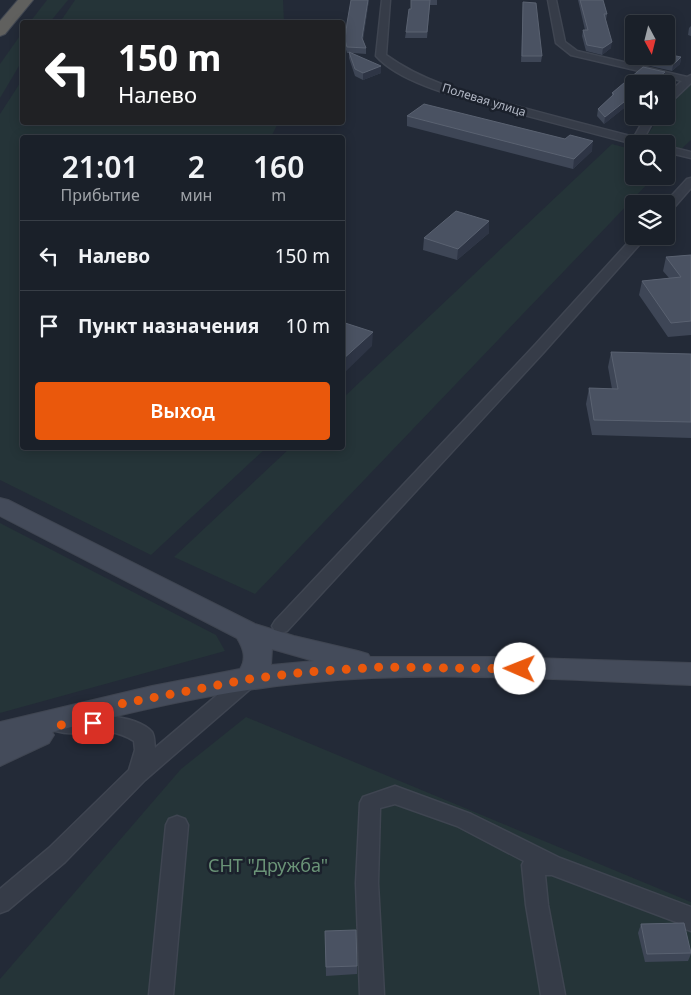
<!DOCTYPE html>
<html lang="ru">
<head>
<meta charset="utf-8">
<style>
	body { margin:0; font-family:"Noto Sans",sans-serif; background:#272d35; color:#f1f3f6; height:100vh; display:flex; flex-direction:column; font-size:19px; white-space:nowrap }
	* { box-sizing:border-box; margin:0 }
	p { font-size:16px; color:#9fa3a8 }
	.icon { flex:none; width:28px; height:28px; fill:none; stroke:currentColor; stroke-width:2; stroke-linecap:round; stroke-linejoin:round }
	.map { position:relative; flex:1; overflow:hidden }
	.drawer { position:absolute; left:20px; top:135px; width:325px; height:315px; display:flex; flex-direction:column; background:#1a2029; border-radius:5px; box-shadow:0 2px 12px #0003,0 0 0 1px #383e46 }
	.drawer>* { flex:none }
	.guide { position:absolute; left:20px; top:20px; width:325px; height:105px; border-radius:5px; box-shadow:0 2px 12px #0003,0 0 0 1px #383e46; background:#202124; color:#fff; overflow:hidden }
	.needle { width:32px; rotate:173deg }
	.fabs { position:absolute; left:625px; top:15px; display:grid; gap:10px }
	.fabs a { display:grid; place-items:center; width:50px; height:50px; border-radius:5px; background:#1a2029; box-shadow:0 2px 12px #0003,0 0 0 1px #383e46; font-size:25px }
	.pin { position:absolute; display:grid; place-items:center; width:42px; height:42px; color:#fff; margin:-21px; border-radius:10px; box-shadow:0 2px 8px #0006 }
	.me { position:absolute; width:55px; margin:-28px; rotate:271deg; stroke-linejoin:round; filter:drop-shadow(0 0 4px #0008) }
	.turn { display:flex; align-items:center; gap:18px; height:105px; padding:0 15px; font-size:22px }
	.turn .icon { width:65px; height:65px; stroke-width:2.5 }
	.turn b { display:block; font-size:35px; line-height:42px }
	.eta { display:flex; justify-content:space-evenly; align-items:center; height:85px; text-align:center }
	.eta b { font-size:30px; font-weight:600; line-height:35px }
	.action { display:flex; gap:10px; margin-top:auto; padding:10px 15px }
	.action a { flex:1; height:58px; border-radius:5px; background:#ea580c; color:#fff; font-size:20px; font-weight:600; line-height:58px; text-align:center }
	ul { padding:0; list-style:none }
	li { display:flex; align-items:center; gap:15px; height:70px; padding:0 15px; border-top:1px solid #383e46 }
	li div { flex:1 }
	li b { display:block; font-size:19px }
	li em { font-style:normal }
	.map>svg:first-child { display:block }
	.green { fill:#253438 }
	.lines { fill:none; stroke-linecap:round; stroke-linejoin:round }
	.minor-casing { stroke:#3f4551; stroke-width:3 }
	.secondary-casing { stroke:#3f4551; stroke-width:2 }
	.trunk-casing { stroke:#414752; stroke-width:2 }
	.minor { fill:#363c48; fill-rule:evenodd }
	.secondary { fill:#444b5a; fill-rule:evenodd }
	.trunk { fill:#60605e; fill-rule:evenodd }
	.wall { fill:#3e4656 }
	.shaded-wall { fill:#2e3545 }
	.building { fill:#4a5262; stroke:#5a6271 }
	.route { stroke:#ea580c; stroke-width:9; stroke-dasharray:0 16.2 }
	.labels { text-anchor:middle; stroke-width:5; stroke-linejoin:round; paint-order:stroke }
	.far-street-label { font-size:12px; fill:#b1b7c4; stroke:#1b212c }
	.near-park-label { font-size:18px; fill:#6a9377; stroke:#1b212c }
</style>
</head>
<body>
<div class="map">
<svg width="691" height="995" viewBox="0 0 691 995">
	<rect width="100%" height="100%" fill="#232a37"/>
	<!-- green -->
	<g class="green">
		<path d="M 47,0 L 68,0 L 50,22 L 30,22 Z"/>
		<path d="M 75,0 L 283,0 L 284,22 L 60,22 Z"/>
		<path d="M 22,33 L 22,61 L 0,98 L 0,64 Z"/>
		<path d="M 22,80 L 22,122 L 278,123 L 271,137 L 22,138 L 22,448 L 266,448 L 151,555 L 0,480 L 0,114 Z"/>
		<path d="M 691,83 L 691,140 L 680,150 L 666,146 L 666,144 L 644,140 L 659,118 L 666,116 L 666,110 Z"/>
		<path d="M 612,144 L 634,150 L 634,176 L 655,176 L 255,594 L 174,557 L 290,448 L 342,448 L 343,398 Z"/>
		<path d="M 0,523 L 216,635 L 225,651 L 0,713 Z"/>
		<path d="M 246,717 L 691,902 L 691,995 L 0,995 L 0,979 L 181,769 Z"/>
	</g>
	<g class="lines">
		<defs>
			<g id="minor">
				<path d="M 382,0 L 390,0 L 386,55 C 422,81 463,92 505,103 C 548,115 591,126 634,137 L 646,116 L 656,116 L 643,140 L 652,144 L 634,144 C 588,132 543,120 498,108 C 462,98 401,84 376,56 Z"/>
				<path d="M 548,0 L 556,0 L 565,42 L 577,51 L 687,77 L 691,75 L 691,83 L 670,103 L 666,104 L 666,95 L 682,81 L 571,55 L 556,43 Z"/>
				<path d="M 666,146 L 691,152 L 691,158 L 666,152 Z"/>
				<path d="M 691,178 L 691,188 L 670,212 L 666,212 L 666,204 L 664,204 L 687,179 Z"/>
				<path d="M 634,236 L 647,236 L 544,352 L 287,631 L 281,633 L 275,631 L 272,626 L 275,621 L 534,346 Z"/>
				<path d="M 249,672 L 256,674 L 259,679 L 256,684 L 145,780 L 65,862 L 8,910 L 0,913 L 0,889 L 49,848 L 129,770 L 135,750 L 134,741 C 104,722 82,739 56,731 L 53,725 L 56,719 C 77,712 136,713 152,732 C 155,737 154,743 155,748 L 242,674 Z"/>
				<path d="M 395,786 L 471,814 L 560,858 L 691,907 L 691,931 L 683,928 L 679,923 L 552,875 L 545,875 L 548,905 L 565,995 L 541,995 L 526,905 L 522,865 L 524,861 L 457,826 L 395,804 L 380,808 L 378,883 L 384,995 L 360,995 L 356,883 L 360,803 L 363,797 Z"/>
				<path d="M 177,816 L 185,819 L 188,825 L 173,995 L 149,995 L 166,825 L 169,819 Z"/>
			</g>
			<path id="secondary" d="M 0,498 L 8,500 L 255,624 L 294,636 L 358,651 L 368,654 L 370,657 L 498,657 L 691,663 L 691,685 C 563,680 433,670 305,683 C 219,691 135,711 52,732 L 54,735 L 49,743 L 0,766 L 0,722 L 152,686 L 240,669 C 247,658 243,648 237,638 L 0,516 ZM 272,649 L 314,661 L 271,665 Z"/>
			<path id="trunk" d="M 18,0 L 33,0 L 5,34 L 0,36 L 0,21 Z"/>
		</defs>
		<!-- minor casing -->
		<use href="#minor" class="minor-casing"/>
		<!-- secondary casing -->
		<use href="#secondary" class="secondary-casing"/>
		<!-- trunk casing -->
		<use href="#trunk" class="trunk-casing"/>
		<!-- minor -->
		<use href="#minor" class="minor"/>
		<!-- secondary -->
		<use href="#secondary" class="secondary"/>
		<!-- trunk -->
		<use href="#trunk" class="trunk"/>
	</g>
	<!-- wall -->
	<g class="wall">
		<path d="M 351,0 L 369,0 L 363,40 L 366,48 L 366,54 L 352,53 L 381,73 L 363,80 L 355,76 L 349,58 L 349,53 L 347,53 L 345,46 L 345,40 Z"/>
		<path d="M 411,0 L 437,0 L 437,5 L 430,5 L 427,38 L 405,38 L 406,32 L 411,9 Z"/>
		<path d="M 578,0 L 603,0 L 607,14 L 606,20 L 611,48 L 602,55 L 586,51 L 582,36 L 583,30 L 585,30 Z"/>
		<path d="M 523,2 L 542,56 L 541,62 L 521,62 Z"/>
		<path d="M 691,26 L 691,36 L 688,35 L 689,28 Z"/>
		<path d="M 681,57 L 680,64 L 672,71 L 650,66 L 651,60 Z"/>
		<path d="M 643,67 L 665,72 L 664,79 L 658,84 L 634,84 L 634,100 L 604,124 L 597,116 L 598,109 L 612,96 L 612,93 Z"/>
		<path d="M 407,116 L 592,151 L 573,169 L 407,126 Z"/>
		<path d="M 489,221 L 489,233 L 457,260 L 423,250 L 424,238 Z"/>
		<path d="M 691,255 L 691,335 L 668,337 L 639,295 L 642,281 L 669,278 L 663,271 L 666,257 Z"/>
		<path d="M 611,352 L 691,354 L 691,438 L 592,435 L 586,404 L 589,388 L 612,389 L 608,367 Z"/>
		<path d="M 641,924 L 691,951 L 691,954 L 688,961 L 645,962 L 638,933 Z"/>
		<path d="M 325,931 L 357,966 L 357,974 L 326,976 Z"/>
	</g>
	<!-- shaded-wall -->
	<g class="shaded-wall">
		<path d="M 368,0 L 369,0 L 362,44 L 362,38 Z"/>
		<path d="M 612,42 L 611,48 L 602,55 L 603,48 Z"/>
		<path d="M 681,57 L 680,64 L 672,71 L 673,65 Z"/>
		<path d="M 381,66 L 381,73 L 363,80 L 363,73 Z"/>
		<path d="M 665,72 L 664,79 L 658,84 L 651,84 Z"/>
		<path d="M 634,94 L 634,100 L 604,124 L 605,117 Z"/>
		<path d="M 593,141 L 592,151 L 573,169 L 574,159 Z"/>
		<path d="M 489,221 L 489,233 L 457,260 L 458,249 Z"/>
		<path d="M 373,332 L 372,346 L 342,375 L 342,360 Z"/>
	</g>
	<!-- building -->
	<g class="building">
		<path d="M 351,0 L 368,0 L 362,38 L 366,48 L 347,47 L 345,40 L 347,23 Z"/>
		<path d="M 411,0 L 430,0 L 427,32 L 406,32 L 409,9 L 411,9 Z"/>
		<path d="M 580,0 L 603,0 L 607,14 L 604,14 L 612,42 L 603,48 L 587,45 L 583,30 L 588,30 Z"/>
		<path d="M 523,2 L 536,3 L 542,56 L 522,56 Z"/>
		<path d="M 349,52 L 381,66 L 363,73 L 355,69 Z"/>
		<path d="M 666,54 L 681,57 L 673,65 L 651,60 L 655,56 L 666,56 Z"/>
		<path d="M 643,67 L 665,72 L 651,84 L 634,84 L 634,94 L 605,117 L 598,109 L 614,94 L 612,93 Z"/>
		<path d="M 424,104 L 565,139 L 570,135 L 593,141 L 574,159 L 407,116 Z"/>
		<path d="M 456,211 L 489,221 L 458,249 L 424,238 Z"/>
		<path d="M 691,255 L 691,321 L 671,323 L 642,281 L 681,277 L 666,257 Z"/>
		<path d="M 342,322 L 373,332 L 342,360 Z"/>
		<path d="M 611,352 L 691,354 L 691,422 L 594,420 L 589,388 L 618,389 Z"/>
		<path d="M 684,923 L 691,953 L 647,954 L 641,924 Z"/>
		<path d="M 356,930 L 357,966 L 326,967 L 325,931 Z"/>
	</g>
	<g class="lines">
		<!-- route -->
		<path class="route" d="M 93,723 L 61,725 L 110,706 L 249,679 L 306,672 L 381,667 L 520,669"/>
	</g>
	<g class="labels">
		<!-- far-street labels -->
		<g class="far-street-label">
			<text transform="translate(484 100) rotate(17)" y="4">Полевая улица</text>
		</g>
		<!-- near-park labels -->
		<g class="near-park-label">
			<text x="268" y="872">СНТ "Дружба"</text>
		</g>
	</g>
</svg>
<div class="fabs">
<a><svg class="needle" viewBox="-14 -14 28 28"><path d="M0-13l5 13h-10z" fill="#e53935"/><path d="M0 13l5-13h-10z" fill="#9fa3a8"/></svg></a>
<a><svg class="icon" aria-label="sound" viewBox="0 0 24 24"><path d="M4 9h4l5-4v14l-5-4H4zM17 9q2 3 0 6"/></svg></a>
<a><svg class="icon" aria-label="search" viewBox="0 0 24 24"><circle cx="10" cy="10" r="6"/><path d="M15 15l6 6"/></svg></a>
<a><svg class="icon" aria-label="layers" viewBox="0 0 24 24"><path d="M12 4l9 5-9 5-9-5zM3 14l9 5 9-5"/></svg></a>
</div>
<div class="pin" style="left:93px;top:723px;background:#d93025"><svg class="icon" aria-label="arrive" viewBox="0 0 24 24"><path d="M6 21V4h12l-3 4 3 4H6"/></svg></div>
<svg class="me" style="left:520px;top:669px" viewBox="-20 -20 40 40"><circle r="19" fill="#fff"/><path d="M0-13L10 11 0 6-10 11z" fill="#ea580c"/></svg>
<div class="guide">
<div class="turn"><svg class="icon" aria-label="left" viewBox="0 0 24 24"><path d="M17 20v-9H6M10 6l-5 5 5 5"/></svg><div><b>150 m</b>Налево</div></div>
</div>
<section class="drawer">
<div class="eta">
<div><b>21:01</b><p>Прибытие</p></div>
<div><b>2</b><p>мин</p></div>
<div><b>160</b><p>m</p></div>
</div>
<ul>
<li><svg class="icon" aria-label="left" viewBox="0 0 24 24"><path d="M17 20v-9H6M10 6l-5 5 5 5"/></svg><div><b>Налево</b></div><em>150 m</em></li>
<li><svg class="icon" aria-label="arrive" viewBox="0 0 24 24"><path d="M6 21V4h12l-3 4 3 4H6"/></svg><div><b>Пункт назначения</b></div><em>10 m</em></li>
</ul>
<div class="action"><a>Выход</a></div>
</section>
</div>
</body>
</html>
